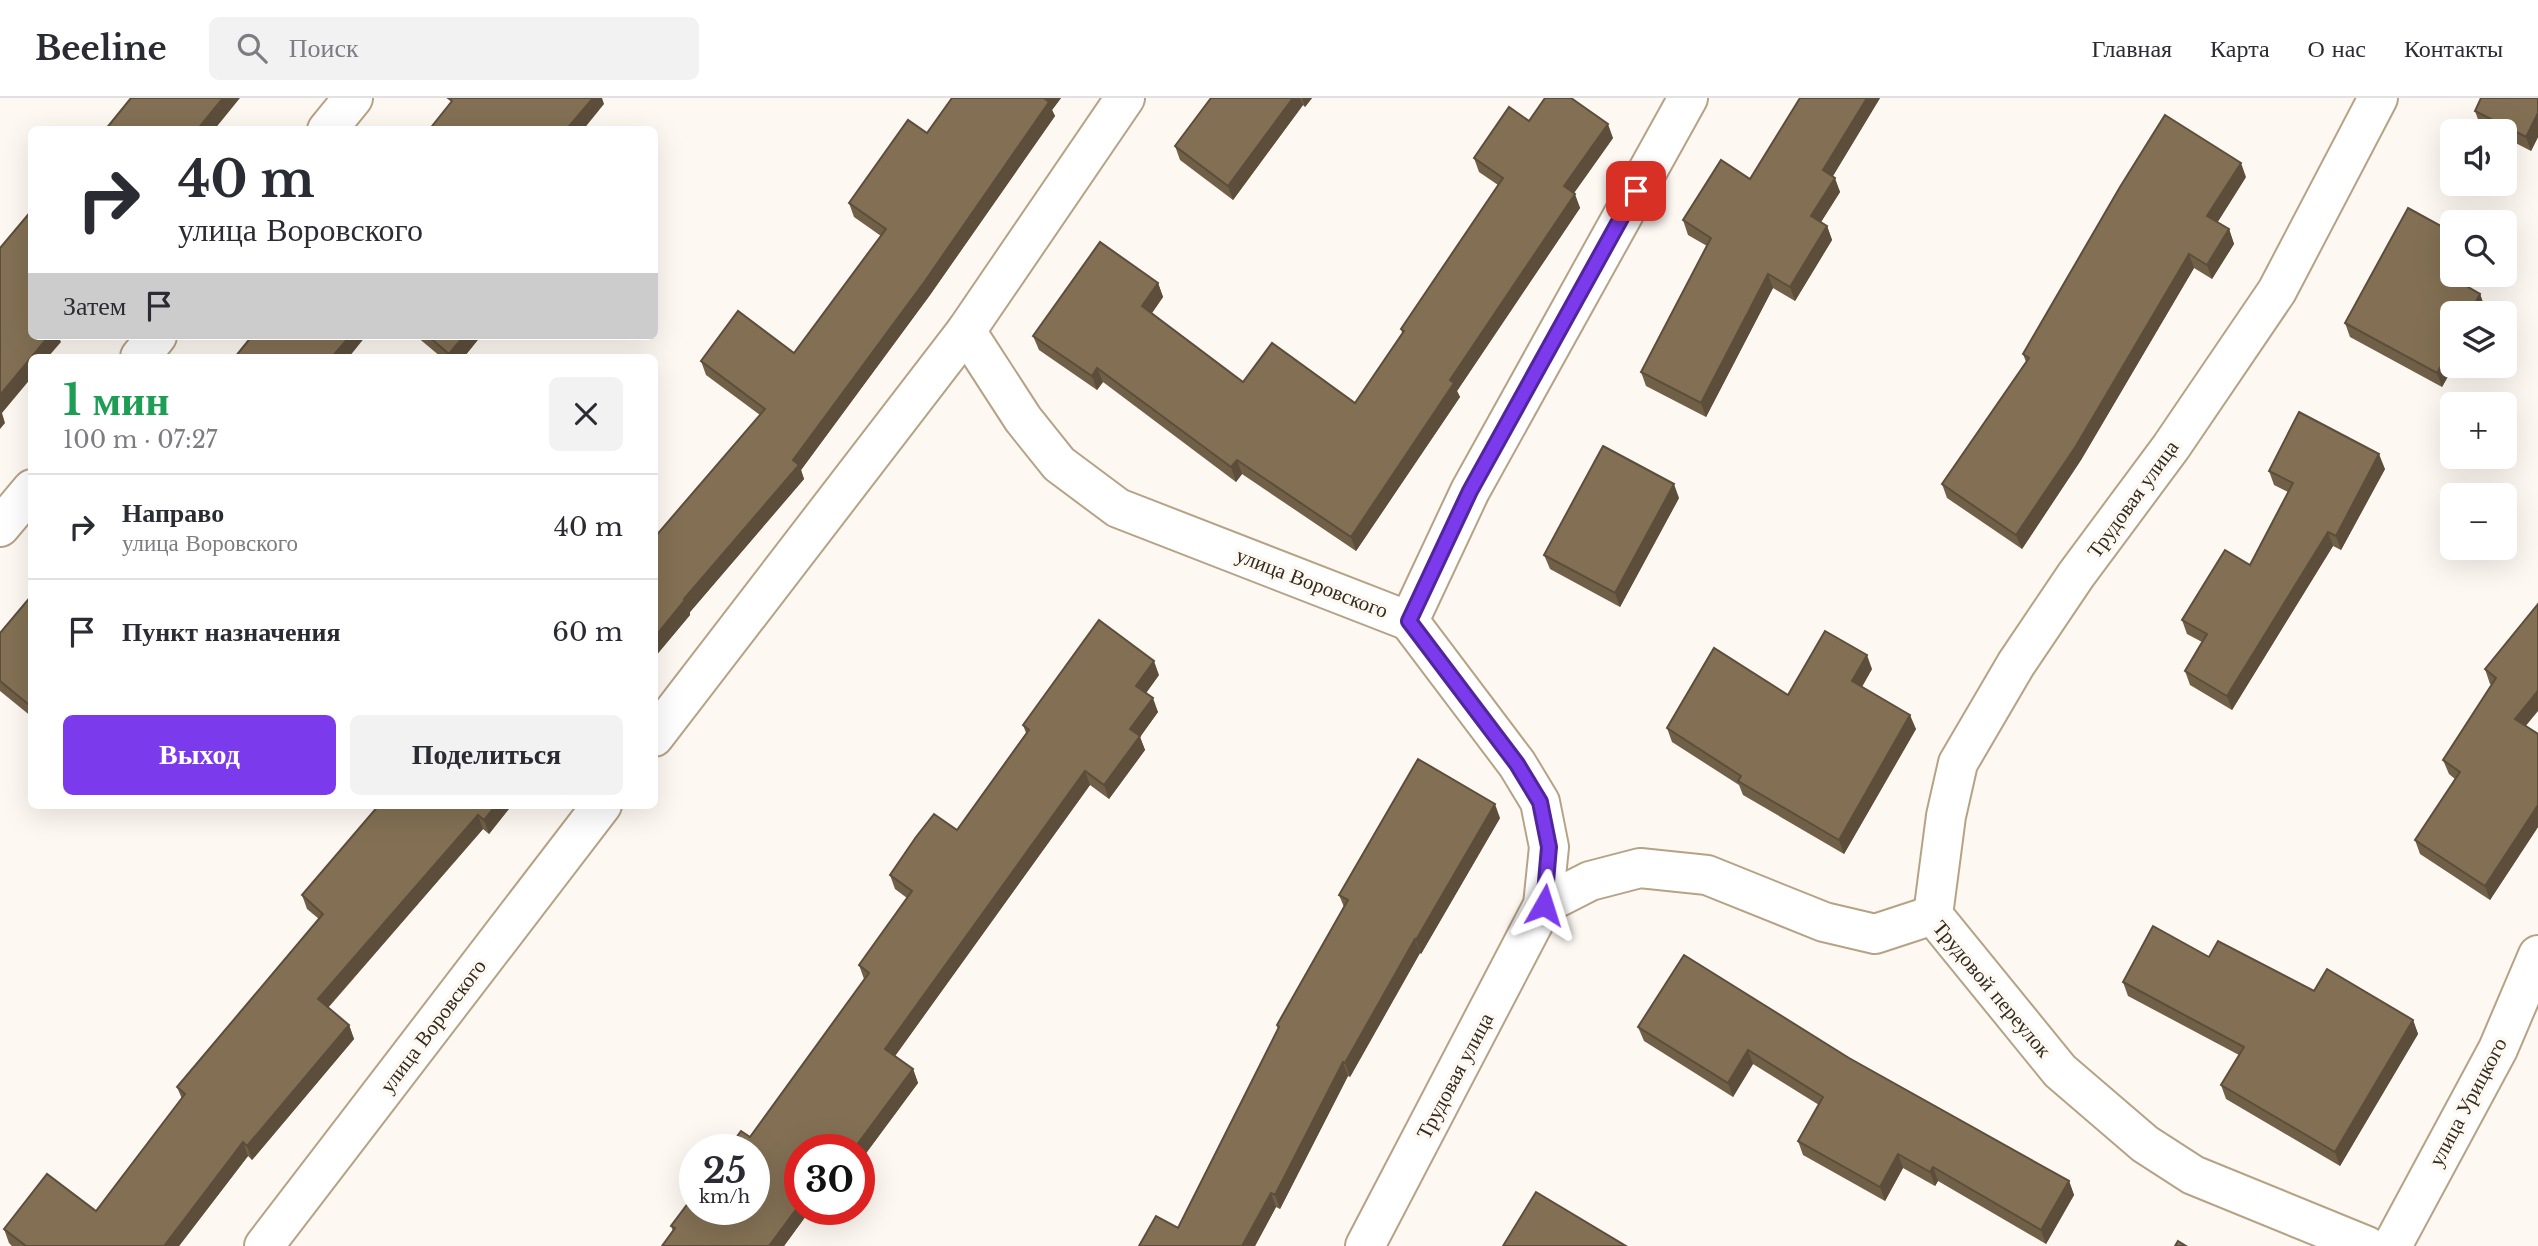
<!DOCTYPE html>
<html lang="ru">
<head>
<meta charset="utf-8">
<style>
	body { margin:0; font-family:"Libre Baskerville",serif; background:#f2f2f3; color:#2b2b33; height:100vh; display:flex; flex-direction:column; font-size:26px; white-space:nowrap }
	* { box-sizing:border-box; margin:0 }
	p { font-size:23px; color:#7c7c81 }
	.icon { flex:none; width:38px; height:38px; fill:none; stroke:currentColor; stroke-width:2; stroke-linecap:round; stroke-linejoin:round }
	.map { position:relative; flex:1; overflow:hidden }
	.drawer { position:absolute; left:28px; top:256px; width:630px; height:455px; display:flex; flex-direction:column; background:#fff; border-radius:10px; box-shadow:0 7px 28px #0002 }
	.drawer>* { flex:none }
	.hud { position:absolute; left:28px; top:28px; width:630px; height:214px; border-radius:10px; box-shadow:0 7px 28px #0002; background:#fff; color:#2b2b33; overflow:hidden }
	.tools { position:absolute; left:2440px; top:21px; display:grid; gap:14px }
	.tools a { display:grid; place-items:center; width:77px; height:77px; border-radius:10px; background:#fff; box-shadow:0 7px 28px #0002; font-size:35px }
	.speed { position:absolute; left:679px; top:1036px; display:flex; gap:14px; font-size:35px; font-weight:700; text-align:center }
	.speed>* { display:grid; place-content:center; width:91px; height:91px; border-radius:50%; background:#fff; box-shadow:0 7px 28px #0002; line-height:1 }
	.speed small { font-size:18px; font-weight:400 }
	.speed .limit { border:10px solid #d22; background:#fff; color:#111 }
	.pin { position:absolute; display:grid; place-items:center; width:60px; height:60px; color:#fff; margin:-30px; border-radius:14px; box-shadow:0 4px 10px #0006 }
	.me { position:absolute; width:77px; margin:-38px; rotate:6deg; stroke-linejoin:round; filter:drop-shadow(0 0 5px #0008) }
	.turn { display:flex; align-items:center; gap:24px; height:147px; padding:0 35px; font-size:32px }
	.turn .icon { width:91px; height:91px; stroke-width:2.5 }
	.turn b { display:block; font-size:49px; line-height:60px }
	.then { display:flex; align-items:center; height:66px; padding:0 35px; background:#0003; gap:14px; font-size:26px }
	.round { display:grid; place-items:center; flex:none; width:74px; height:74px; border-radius:10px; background:#f2f2f3 }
	.summary { display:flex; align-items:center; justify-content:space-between; height:119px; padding:0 35px }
	h1 { font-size:42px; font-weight:700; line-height:52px; color:#1e9e55 }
	.action { display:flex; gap:14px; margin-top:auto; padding:14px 35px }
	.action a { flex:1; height:80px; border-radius:10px; background:#7c3aed; color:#fff; font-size:28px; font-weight:700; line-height:80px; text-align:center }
	.action a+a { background:#f2f2f3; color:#2b2b33 }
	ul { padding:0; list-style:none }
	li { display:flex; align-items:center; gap:21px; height:105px; padding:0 35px; border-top:2px solid #e1e1e2 }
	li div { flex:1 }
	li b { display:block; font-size:26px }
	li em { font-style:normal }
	header { display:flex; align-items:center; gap:42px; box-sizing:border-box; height:98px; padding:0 35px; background:#fff; border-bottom:2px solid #e1e1e2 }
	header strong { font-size:33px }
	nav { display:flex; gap:38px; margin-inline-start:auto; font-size:24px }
	.search { width:490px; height:63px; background:#f2f2f3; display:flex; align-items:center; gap:18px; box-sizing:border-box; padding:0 24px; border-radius:10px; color:#7c7c81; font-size:26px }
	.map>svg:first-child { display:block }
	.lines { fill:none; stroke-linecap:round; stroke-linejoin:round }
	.minor-casing { stroke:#b6a285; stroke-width:42 }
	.minor { stroke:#fff; stroke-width:38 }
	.wall { fill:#716048 }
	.shaded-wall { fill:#5c4e3b }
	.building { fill:#837054; stroke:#5c4e3b; stroke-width:2 }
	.route-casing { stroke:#51269a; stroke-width:18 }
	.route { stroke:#7c3aed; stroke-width:12 }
	.labels { text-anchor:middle; stroke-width:7; stroke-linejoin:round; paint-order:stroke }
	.street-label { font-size:21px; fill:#332b1f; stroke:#fdf8f2 }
</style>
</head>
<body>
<header>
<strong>Beeline</strong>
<div class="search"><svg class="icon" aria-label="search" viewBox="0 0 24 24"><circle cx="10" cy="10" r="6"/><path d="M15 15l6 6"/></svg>Поиск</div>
<nav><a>Главная</a><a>Карта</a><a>О нас</a><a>Контакты</a></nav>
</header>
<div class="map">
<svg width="2538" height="1148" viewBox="0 0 2538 1148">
	<rect width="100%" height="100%" fill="#fdf8f2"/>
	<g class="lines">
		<defs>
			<g id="minor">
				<path d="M 327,32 L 353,0"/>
				<path d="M 966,233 L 1023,321 L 1059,366 L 1118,410 L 1409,523"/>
				<path d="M 140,259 L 157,238"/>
				<path d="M 0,429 L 32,391"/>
				<path d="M 1409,523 L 1470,393 L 1688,0"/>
				<path d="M 654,639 L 966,233 L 1125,0"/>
				<path d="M 1543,807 L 1590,783 L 1640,770 L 1707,777 L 1824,824 L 1875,836 L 1933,817"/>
				<path d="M 1933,817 L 1946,718 L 1958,665 L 2016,566 L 2076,477 L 2171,349 L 2277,193 L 2378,0"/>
				<path d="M 1933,817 L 2060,973 L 2145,1046 L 2193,1077 L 2367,1148"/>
				<path d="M 264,1148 L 602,707"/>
				<path d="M 1365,1148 L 1543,807 L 1549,749 L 1540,704 L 1517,666 L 1409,523"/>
				<path d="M 2392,1148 L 2498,951 L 2538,857"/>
			</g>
		</defs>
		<!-- minor casing -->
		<use href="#minor" class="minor-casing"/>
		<!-- minor -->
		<use href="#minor" class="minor"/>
	</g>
	<!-- wall -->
	<g class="wall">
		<path d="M 952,0 L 1061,0 L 1052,12 L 1055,18 L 930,197 L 801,372 L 804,381 L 690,514 L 690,517 L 654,560 L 654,440 L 760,317 L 706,277 L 701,263 L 794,255 L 881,138 L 854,119 L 849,105 L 927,35 Z"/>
		<path d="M 1211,0 L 1312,0 L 1305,9 L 1303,7 L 1233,102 L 1180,62 L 1175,48 Z"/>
		<path d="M 1800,0 L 1880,0 L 1833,78 L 1840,94 L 1821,124 L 1827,128 L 1832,142 L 1795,203 L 1773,190 L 1706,319 L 1646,288 L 1641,274 L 1707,148 L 1688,137 L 1683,122 L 1750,81 Z"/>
		<path d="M 2538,0 L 2538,39 L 2531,53 L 2504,39 L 2504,33 L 2493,33 L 2480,27 L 2475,13 Z"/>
		<path d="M 1529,23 L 1613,40 L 1574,95 L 1580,110 L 1457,293 L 1460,299 L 1356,453 L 1242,376 L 1236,384 L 1103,284 L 1097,292 L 1039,252 L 1033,238 L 1158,185 L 1163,199 L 1152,215 L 1243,284 L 1355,305 L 1402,235 L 1401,231 L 1498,87 L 1479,74 L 1474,60 Z"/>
		<path d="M 2246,79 L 2217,125 L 2229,131 L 2234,146 L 2212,181 L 2194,170 L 2081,362 L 2022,451 L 1947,400 L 1942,386 L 2026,264 L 2023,256 Z"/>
		<path d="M 2452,177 L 2472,177 L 2466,188 L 2480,196 L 2485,210 L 2442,289 L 2350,239 L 2345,225 Z"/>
		<path d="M 416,238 L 481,238 L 464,259 L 441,259 Z"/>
		<path d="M 2385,371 L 2341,452 L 2333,448 L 2232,612 L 2190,587 L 2185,573 L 2202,544 L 2187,536 L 2182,522 L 2250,467 L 2288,394 L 2274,387 L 2269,373 Z"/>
		<path d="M 1679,400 L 1620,509 L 1550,471 L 1544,457 Z"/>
		<path d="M 32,497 L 32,619 L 0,593 L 0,535 Z"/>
		<path d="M 2538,506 L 2526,628 L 2538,636 L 2538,729 L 2490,802 L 2420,756 L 2415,742 L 2455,681 L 2449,676 L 2443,662 L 2492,587 L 2490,586 L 2485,571 Z"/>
		<path d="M 1872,571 L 1862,589 L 1916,631 L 1844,756 L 1743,697 L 1739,687 L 1672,644 L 1667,630 L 1788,597 Z"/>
		<path d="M 1159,577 L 1146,595 L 1158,614 L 1140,639 L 1145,652 L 1109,701 L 1090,687 L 895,958 L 913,971 L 918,985 L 861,1062 L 859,1060 L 859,1052 L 800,1052 L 811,1111 L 784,1148 L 662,1148 L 673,1133 L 671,1128 L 750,1039 L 864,881 L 859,867 L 907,800 L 895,791 L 890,777 L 957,732 L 1026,635 L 1023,627 Z"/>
		<path d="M 379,707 L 512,707 L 489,736 L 483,731 L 328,910 L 349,927 L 354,941 L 252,1062 L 248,1058 L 179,1148 L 12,1148 L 9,1145 L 4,1131 L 96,1113 L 182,1001 L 177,989 L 319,821 L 307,811 L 302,797 Z"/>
		<path d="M 1500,720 L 1421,856 L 1420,855 L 1350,979 L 1348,978 L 1280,1111 L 1276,1109 L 1255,1148 L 1139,1148 L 1178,1130 L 1278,931 L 1277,927 L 1344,809 L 1339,797 Z"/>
		<path d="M 2209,859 L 2314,893 L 2413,922 L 2418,936 L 2340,1068 L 2226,1001 L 2221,987 L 2239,957 L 2128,898 L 2123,884 Z"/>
		<path d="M 1638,929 L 1849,960 L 2069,1083 L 2074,1097 L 2046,1146 L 1938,1083 L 1935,1088 L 1903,1070 L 1885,1103 L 1803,1057 L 1798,1043 L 1819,1007 L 1753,966 L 1733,999 L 1644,943 Z"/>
	</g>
	<!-- shaded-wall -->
	<g class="shaded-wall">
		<path d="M 223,0 L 240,0 L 214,32 L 197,32 Z"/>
		<path d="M 593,0 L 602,0 L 604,6 L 583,32 L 566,32 Z"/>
		<path d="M 1045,0 L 1061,0 L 1052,12 L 1055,18 L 930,197 L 801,372 L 804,381 L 690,514 L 690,517 L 654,560 L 654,540 L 793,362 Z"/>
		<path d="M 1293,0 L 1300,0 L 1303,7 L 1233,102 L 1228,88 Z"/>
		<path d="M 1302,0 L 1312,0 L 1305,9 Z"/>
		<path d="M 1867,0 L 1880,0 L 1828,86 L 1823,72 Z"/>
		<path d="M 2538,15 L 2538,39 L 2531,53 L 2526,39 Z"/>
		<path d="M 1608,26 L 1613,40 L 1569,102 L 1564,88 Z"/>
		<path d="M 2241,65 L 2246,79 L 2212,133 L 2207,118 Z"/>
		<path d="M 1835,80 L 1840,94 L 1816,132 L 1811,118 Z"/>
		<path d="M 1575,96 L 1580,110 L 1457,293 L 1460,299 L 1356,453 L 1351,439 L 1450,282 Z"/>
		<path d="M 1827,128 L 1832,142 L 1795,203 L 1790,189 Z"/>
		<path d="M 2229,131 L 2234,146 L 2212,181 L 2207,167 Z"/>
		<path d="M 2189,156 L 2194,170 L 2081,362 L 2022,451 L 2016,437 Z"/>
		<path d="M 1768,176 L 1773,190 L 1706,319 L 1701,305 Z"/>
		<path d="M 2459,177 L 2472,177 L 2461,197 L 2456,182 Z"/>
		<path d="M 1158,185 L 1163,199 L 1147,222 L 1142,208 Z"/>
		<path d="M 2480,196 L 2485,210 L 2483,215 L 2470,215 Z"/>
		<path d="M 49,238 L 58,238 L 61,244 L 48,259 L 32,259 L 32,279 L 2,315 L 5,325 L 0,331 L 0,297 Z"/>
		<path d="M 350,238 L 366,238 L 349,259 L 332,259 Z"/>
		<path d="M 464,238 L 481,238 L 464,259 L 450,259 L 449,256 Z"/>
		<path d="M 2452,248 L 2452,268 L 2454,268 L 2442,289 L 2437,275 Z"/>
		<path d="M 1097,270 L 1103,284 L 1097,292 L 1092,278 Z"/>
		<path d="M 2379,356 L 2385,371 L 2341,452 L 2336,438 Z"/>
		<path d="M 1237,362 L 1242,376 L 1236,384 L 1231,369 Z"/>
		<path d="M 1674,386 L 1679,400 L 1620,509 L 1615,495 Z"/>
		<path d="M 2328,434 L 2333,448 L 2232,612 L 2227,598 Z"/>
		<path d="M 1867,557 L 1872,571 L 1857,597 L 1852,583 Z"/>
		<path d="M 1154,563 L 1159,577 L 1141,602 L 1136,588 Z"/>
		<path d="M 2538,593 L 2538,613 L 2520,635 L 2515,621 Z"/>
		<path d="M 1153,600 L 1158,614 L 1140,639 L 1145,652 L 1109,701 L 1104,687 L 1130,631 Z"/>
		<path d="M 32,602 L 32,617 L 28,606 Z"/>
		<path d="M 1910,617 L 1916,631 L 1844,756 L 1839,742 Z"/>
		<path d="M 1085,673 L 1090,687 L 890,965 L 885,951 Z"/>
		<path d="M 1495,706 L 1500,720 L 1421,856 L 1416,842 Z"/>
		<path d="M 496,707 L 512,707 L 489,736 L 484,722 Z"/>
		<path d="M 2538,707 L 2538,729 L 2490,802 L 2485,788 Z"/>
		<path d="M 478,717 L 483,731 L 323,915 L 318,901 Z"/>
		<path d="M 1415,841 L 1420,855 L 1350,979 L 1345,965 Z"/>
		<path d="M 2413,922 L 2418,936 L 2340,1068 L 2335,1054 Z"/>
		<path d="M 349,927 L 354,941 L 252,1062 L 247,1048 Z"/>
		<path d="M 1748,952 L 1753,966 L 1733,999 L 1728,985 Z"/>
		<path d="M 1343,964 L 1348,978 L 1280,1111 L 1275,1097 Z"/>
		<path d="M 913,971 L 918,985 L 861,1062 L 859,1056 L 859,1052 L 858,1052 L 856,1048 Z"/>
		<path d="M 847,1042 L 851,1052 L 840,1052 Z"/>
		<path d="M 243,1044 L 248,1058 L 179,1148 L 164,1148 Z"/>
		<path d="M 1898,1056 L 1903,1070 L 1885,1103 L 1880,1089 Z"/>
		<path d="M 1933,1069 L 1938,1083 L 1935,1088 L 1930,1074 Z"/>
		<path d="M 2069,1083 L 2074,1097 L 2046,1146 L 2041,1132 Z"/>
		<path d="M 1271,1095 L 1276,1109 L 1255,1148 L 1242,1148 Z"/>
		<path d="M 800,1106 L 800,1111 L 811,1111 L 784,1148 L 769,1148 Z"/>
	</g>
	<!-- building -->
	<g class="building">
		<path d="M 131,0 L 223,0 L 197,32 L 105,32 Z"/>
		<path d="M 448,0 L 593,0 L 566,32 L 429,32 L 452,3 Z"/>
		<path d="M 952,0 L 1045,0 L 1045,1 L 1049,4 L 925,183 L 793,362 L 799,367 L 684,501 L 685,502 L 654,540 L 654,440 L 765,311 L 701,263 L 738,213 L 794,255 L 886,131 L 849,105 L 908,22 L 927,35 Z"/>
		<path d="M 1211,0 L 1293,0 L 1228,88 L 1175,48 Z"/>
		<path d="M 1545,0 L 1571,0 L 1608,26 L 1564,88 L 1575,96 L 1450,282 L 1454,285 L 1351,439 L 1237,362 L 1231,369 L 1097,270 L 1092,278 L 1033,238 L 1100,144 L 1158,185 L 1142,208 L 1243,284 L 1272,245 L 1355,305 L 1404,233 L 1401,231 L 1503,80 L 1474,60 L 1509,9 L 1529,23 Z"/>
		<path d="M 1800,0 L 1867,0 L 1823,72 L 1835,80 L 1811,118 L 1827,128 L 1790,189 L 1768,176 L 1701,305 L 1641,274 L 1711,140 L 1683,122 L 1721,62 L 1750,81 Z"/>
		<path d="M 2481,0 L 2538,0 L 2538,15 L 2526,39 L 2475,13 Z"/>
		<path d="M 2165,17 L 2241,65 L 2207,118 L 2229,131 L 2207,167 L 2189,156 L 2076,348 L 2016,437 L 1942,386 L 2029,260 L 2023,256 L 2120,89 Z"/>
		<path d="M 2408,110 L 2452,134 L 2452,177 L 2459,177 L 2456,182 L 2480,196 L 2470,215 L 2452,215 L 2452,248 L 2437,275 L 2345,225 Z"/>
		<path d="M 32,112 L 32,238 L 49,238 L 0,297 L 0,150 Z"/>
		<path d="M 252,238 L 350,238 L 332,259 L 235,259 Z"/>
		<path d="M 428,238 L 464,238 L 449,256 Z"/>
		<path d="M 2299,314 L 2379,356 L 2336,438 L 2328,434 L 2227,598 L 2185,573 L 2207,536 L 2182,522 L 2225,452 L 2250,467 L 2293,385 L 2269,373 Z"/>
		<path d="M 1603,348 L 1674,386 L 1615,495 L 1544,457 Z"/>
		<path d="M 32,497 L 32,602 L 28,606 L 0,583 L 0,535 Z"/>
		<path d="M 2538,506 L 2538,593 L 2515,621 L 2538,636 L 2538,707 L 2485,788 L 2415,742 L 2460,674 L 2443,662 L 2496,580 L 2485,571 Z"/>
		<path d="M 1099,522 L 1154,563 L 1136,588 L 1153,600 L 1130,631 L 1140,638 L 1104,687 L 1085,673 L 885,951 L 913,971 L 856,1048 L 847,1042 L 840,1052 L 800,1052 L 800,1106 L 769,1148 L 662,1148 L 675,1130 L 671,1128 L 695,1096 L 695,1111 L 754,1111 L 754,1052 L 727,1052 L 741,1033 L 750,1039 L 869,875 L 859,867 L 912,793 L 890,777 L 916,739 L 934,716 L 957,732 L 1029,632 L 1023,627 Z"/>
		<path d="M 1825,533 L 1867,557 L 1852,583 L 1910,617 L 1839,742 L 1738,683 L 1741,678 L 1667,630 L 1714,550 L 1788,597 Z"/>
		<path d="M 1418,661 L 1495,706 L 1416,842 L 1415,841 L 1345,965 L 1343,964 L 1275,1097 L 1271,1095 L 1242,1148 L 1139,1148 L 1156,1118 L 1178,1130 L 1279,929 L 1277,927 L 1348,802 L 1339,797 Z"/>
		<path d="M 379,707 L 496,707 L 484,722 L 478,717 L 318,901 L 349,927 L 247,1048 L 243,1044 L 164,1148 L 26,1148 L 4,1131 L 47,1076 L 96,1113 L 185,996 L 177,989 L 323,816 L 302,797 Z"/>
		<path d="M 2153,828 L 2209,859 L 2218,843 L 2314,893 L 2327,871 L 2413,922 L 2335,1054 L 2221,987 L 2244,949 L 2123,884 Z"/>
		<path d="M 1684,857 L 1849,960 L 2069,1083 L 2041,1132 L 1933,1069 L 1930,1074 L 1898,1056 L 1880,1089 L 1798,1043 L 1823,999 L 1748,952 L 1728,985 L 1638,929 Z"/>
		<path d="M 1536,1094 L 1626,1148 L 1503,1148 Z"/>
		<path d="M 2178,1143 L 2186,1148 L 2175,1148 Z"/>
	</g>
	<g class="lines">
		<defs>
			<path id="route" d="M 1544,807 L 1549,749 L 1540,704 L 1517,666 L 1409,523 L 1470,393 L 1636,93"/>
		</defs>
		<!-- route casing -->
		<use href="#route" class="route-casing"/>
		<!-- route -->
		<use href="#route" class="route"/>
	</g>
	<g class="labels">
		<!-- street labels -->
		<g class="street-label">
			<text transform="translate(2133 401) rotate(-54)" y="7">Трудовая улица</text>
			<text transform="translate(1312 485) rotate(21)" y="7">улица Воровского</text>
			<text transform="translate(1992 891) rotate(50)" y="7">Трудовой переулок</text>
			<text transform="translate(433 928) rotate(-53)" y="7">улица Воровского</text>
			<text transform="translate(1455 978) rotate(-62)" y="7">Трудовая улица</text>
			<text transform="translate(2468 1004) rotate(-62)" y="7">улица Урицкого</text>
		</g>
	</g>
</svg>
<div class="tools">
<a><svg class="icon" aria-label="sound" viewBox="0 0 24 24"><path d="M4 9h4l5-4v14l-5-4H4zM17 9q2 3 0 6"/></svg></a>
<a><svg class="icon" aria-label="search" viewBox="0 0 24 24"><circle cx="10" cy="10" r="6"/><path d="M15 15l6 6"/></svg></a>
<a><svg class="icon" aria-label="layers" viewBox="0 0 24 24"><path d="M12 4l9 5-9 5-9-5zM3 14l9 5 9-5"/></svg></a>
<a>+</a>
<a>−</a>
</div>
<div class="speed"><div>25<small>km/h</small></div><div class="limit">30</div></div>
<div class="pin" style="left:1636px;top:93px;background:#d93025"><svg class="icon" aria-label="arrive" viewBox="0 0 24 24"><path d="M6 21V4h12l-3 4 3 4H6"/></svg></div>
<svg class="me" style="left:1544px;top:807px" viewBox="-20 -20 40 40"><path d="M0-17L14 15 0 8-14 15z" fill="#7c3aed" stroke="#fff" stroke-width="4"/></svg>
<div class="hud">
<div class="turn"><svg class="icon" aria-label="right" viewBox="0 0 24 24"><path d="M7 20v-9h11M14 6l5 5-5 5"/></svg><div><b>40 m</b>улица Воровского</div></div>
<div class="then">Затем<svg class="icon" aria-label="arrive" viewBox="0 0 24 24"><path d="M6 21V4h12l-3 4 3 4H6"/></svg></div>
</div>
<section class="drawer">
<div class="summary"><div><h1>1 мин</h1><p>100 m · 07:27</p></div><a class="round"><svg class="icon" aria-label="close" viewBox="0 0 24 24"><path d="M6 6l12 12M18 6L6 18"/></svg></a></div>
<ul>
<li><svg class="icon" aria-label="right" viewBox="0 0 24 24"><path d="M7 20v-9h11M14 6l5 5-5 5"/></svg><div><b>Направо</b><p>улица Воровского</p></div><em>40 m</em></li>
<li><svg class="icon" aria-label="arrive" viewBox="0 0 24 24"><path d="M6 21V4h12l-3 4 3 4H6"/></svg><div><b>Пункт назначения</b></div><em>60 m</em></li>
</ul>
<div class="action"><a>Выход</a><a>Поделиться</a></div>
</section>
</div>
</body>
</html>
